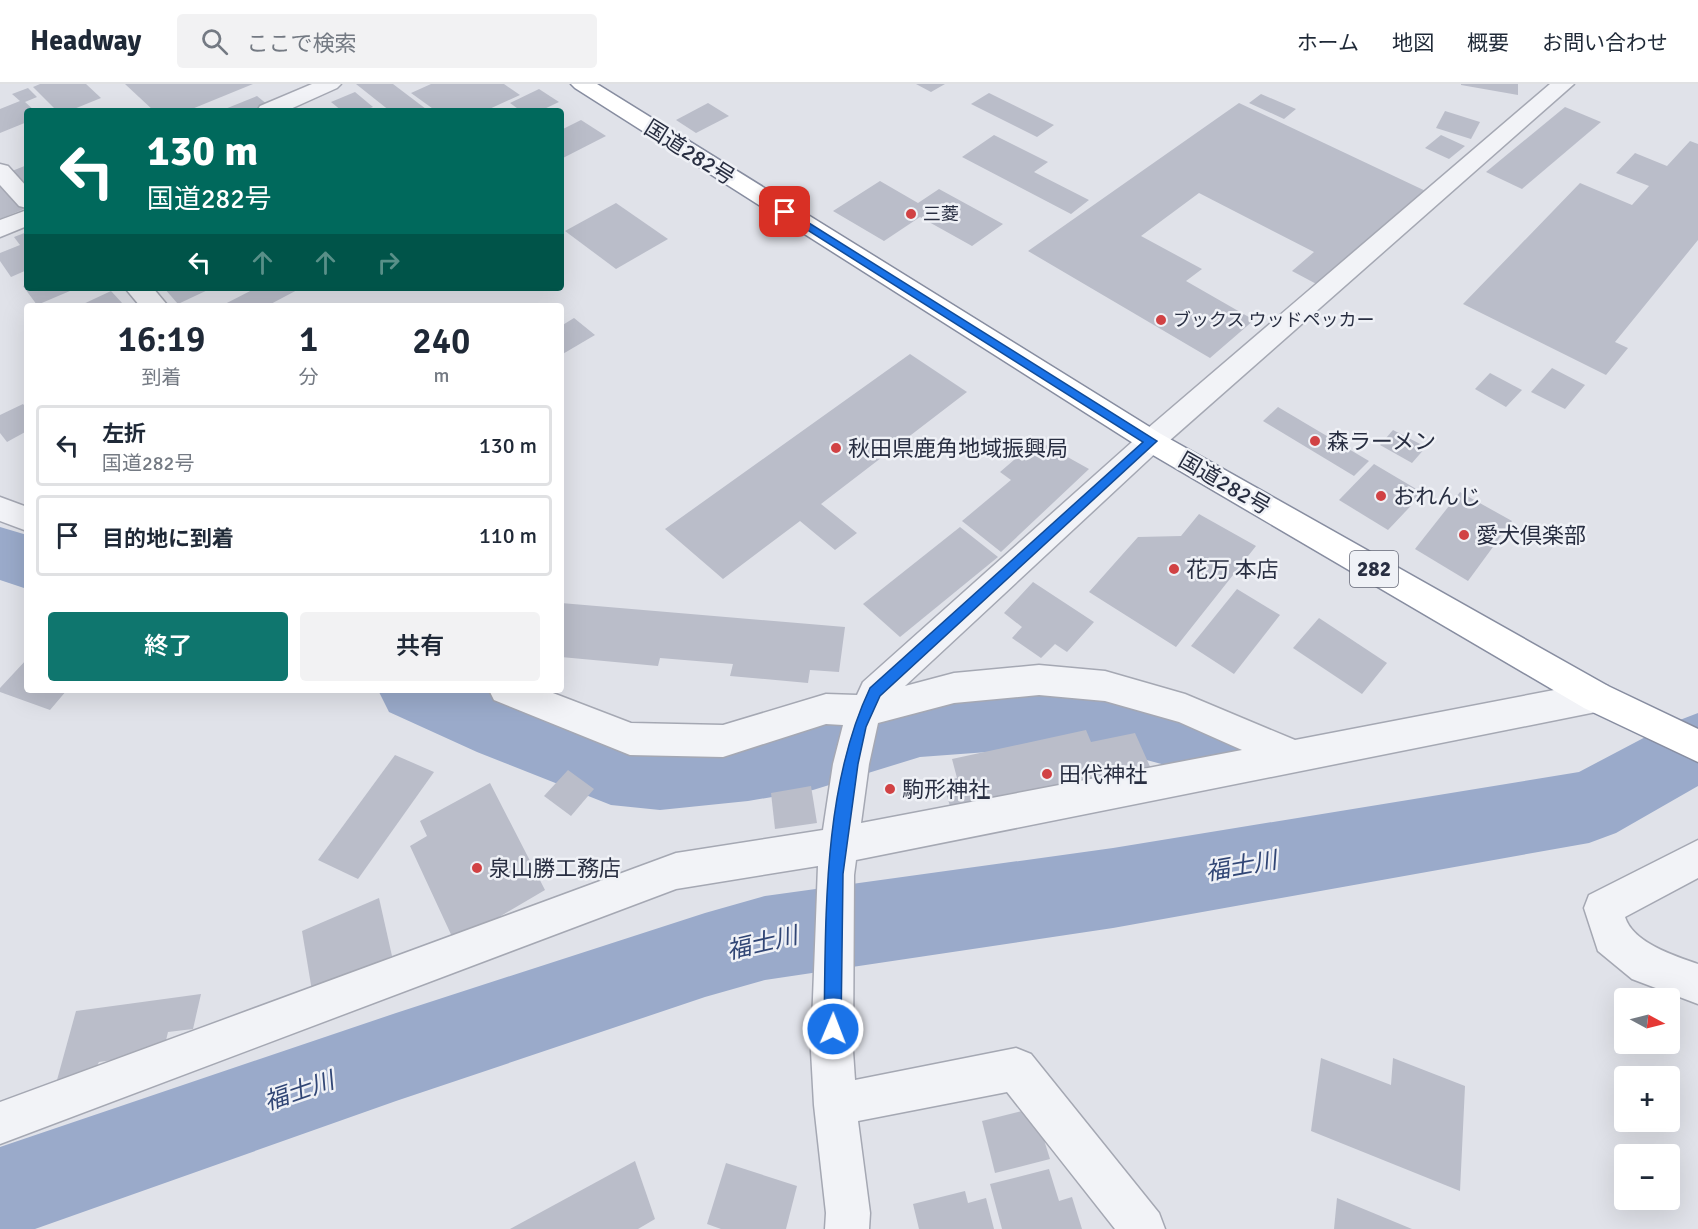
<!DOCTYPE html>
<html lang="ja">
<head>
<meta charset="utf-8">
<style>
	body { margin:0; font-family:Signika,"Noto Sans JP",sans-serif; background:#f2f2f3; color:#1f2937; height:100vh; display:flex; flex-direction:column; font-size:22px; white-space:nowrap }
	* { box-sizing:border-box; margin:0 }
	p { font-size:20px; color:#747a83 }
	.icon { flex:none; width:33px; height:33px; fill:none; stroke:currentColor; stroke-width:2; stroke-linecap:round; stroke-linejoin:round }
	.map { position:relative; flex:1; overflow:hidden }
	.side { position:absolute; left:24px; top:219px; width:540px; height:390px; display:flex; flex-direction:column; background:#fff; border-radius:6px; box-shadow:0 6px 24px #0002 }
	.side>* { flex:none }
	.banner { position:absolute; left:24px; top:24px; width:540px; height:183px; border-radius:6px; box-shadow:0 6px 24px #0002; background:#00695c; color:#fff; overflow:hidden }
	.needle { width:39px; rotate:97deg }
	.tools { position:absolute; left:1614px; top:904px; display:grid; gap:12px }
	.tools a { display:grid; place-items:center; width:66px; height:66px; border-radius:6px; background:#fff; box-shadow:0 6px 24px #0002; font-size:30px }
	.pin { position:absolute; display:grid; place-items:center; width:51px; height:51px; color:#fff; margin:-26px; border-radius:12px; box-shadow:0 3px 9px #0006 }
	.me { position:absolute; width:66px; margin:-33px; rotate:1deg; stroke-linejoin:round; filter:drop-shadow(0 0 4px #0008) }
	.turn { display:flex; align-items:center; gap:21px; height:126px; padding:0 24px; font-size:27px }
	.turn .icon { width:78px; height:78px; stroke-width:2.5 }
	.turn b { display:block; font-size:42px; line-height:51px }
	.lanes { display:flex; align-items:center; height:57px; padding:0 24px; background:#0003; justify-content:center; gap:30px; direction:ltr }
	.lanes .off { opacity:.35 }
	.eta { display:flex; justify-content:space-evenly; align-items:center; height:102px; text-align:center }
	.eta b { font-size:36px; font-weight:600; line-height:42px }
	.button { display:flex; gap:12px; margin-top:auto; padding:12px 24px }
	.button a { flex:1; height:69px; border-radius:6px; background:#0f766e; color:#fff; font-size:24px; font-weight:600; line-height:69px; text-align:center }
	.button a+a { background:#f2f2f3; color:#1f2937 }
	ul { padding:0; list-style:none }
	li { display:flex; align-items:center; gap:18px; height:81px; margin:0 12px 9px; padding:0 12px; border:3px solid #e0e1e3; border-radius:6px }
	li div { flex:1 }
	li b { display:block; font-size:22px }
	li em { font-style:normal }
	header { display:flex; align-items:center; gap:36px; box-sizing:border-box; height:84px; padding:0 30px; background:#fff; border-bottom:2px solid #e0e1e3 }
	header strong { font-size:28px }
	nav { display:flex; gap:33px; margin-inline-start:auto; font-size:21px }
	.search { width:420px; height:54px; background:#f2f2f3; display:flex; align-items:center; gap:15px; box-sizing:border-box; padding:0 21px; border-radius:6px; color:#747a83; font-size:22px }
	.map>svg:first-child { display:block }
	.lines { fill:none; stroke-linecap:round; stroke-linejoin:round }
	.river { fill:#9aaaca; fill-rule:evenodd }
	.building { fill:#babdc9 }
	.minor-casing { stroke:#a5a8b3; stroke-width:3 }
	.trunk-casing { stroke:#878da0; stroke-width:3 }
	.minor { fill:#f2f3f7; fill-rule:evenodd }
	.trunk { fill:#fff; fill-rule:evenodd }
	.route { fill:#1a73e8; stroke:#114b97; stroke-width:1.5 }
	.poi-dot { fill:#d14244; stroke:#eff1f6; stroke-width:2 }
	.labels { text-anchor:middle; stroke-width:5; stroke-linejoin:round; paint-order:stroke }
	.far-poi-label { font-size:18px; fill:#282e41; stroke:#eff1f6; text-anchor:start }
	.shield { fill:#eff1f6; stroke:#646877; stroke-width:1.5 }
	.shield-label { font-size:21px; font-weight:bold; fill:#282e41 }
	.street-label { font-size:22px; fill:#282e41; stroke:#eff1f6 }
	.poi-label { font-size:22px; fill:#282e41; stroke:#eff1f6; text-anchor:start }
	.water-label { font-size:24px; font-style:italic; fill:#314675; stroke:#eff1f6 }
</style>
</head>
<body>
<header>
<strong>Headway</strong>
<div class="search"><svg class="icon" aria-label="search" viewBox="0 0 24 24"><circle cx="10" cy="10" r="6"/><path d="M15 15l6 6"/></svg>ここで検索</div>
<nav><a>ホーム</a><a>地図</a><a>概要</a><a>お問い合わせ</a></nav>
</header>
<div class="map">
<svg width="1698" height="1145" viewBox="0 0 1698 1145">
	<rect width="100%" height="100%" fill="#e0e2e9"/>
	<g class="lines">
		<!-- river -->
		<g class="river">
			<path d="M 0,443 L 27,451 L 27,505 L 0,496 Z"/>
			<path d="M 1027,599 L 1113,601 L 1210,625 L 1236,635 L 1247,659 L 1236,683 L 1210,693 L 1113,667 L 1027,665 L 920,673 L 813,706 L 748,717 L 660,726 L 611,721 L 477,668 L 389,628 L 378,606 L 492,606 L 611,651 L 660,656 L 748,647 L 813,638 L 920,607 Z"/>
			<path d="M 1698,629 L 1698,702 L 1616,749 L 1589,759 L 1113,844 L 765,896 L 705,913 L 396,1017 L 35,1145 L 0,1145 L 0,1063 L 396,929 L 705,829 L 765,812 L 1113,764 L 1579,688 L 1672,639 Z"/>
		</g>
	</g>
	<!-- building -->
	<g class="building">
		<path d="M 40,0 L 86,0 L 101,14 L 69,27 L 57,27 L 33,3 Z"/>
		<path d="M 125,0 L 253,0 L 187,27 L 154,27 Z"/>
		<path d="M 356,0 L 393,0 L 426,25 L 390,27 Z"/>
		<path d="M 431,0 L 504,0 L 520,11 L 485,27 L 436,27 L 411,9 Z"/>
		<path d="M 916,0 L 945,0 L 931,8 Z"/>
		<path d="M 1461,0 L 1518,0 L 1518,11 L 1461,1 Z"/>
		<path d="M 28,4 L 37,13 L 25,18 L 35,27 L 27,27 L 27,38 L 0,49 L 0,25 L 20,17 L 12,10 Z"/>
		<path d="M 539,5 L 559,18 L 540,27 L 521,27 L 510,19 Z"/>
		<path d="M 355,8 L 373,23 L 363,27 L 342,27 L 331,18 Z"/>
		<path d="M 989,9 L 1054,41 L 1037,53 L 971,20 Z"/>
		<path d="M 1261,10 L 1296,25 L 1284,35 L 1249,19 Z"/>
		<path d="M 257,12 L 268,21 L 254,27 L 220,27 Z"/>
		<path d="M 708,19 L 729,32 L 696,49 L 676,36 Z"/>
		<path d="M 1239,19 L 1432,110 L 1324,204 L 1292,187 L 1314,168 L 1199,109 L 1141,152 L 1202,185 L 1186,197 L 1254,236 L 1210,274 L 1028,167 Z"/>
		<path d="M 1565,23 L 1601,38 L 1522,105 L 1486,88 Z"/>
		<path d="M 1445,27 L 1480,38 L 1471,55 L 1436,44 Z"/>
		<path d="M 581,36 L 606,52 L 561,75 L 561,46 Z"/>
		<path d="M 994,51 L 1048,78 L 1034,88 L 1089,116 L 1071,130 L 962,73 Z"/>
		<path d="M 1441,51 L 1465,62 L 1449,75 L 1425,64 Z"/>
		<path d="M 1690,57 L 1698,60 L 1698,156 L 1615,258 L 1628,264 L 1606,291 L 1463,220 L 1580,99 L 1632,121 L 1649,102 L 1616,89 L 1635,69 L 1667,82 Z"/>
		<path d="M 27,81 L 27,107 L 12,87 Z"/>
		<path d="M 880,97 L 918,119 L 939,105 L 1003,140 L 972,162 L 920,133 L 884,157 L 833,127 Z"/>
		<path d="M 0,98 L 24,125 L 0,135 Z"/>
		<path d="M 616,119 L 668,155 L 616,185 L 565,147 Z"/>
		<path d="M 27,148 L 27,186 L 11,193 L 0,177 L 0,169 L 20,161 L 14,153 Z"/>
		<path d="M 27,200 L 27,204 L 77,204 L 37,221 L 23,202 Z"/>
		<path d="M 164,204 L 212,204 L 178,220 Z"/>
		<path d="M 256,204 L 301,204 L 267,222 L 221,222 Z"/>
		<path d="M 111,207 L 123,220 L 79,222 Z"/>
		<path d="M 574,234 L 595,251 L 561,271 L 561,242 Z"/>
		<path d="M 910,270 L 967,308 L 821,420 L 857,449 L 835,466 L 800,437 L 723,495 L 665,445 Z"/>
		<path d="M 1552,284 L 1585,301 L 1565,325 L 1531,308 Z"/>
		<path d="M 1490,289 L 1522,306 L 1506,323 L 1475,305 Z"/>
		<path d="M 23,320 L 27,325 L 27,347 L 7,358 L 0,349 L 0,331 Z"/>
		<path d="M 1278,323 L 1369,377 L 1354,392 L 1263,337 Z"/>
		<path d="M 1393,346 L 1426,363 L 1412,379 L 1380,361 Z"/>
		<path d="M 1037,356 L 1089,385 L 1001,468 L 962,437 L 1011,396 L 1000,388 Z"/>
		<path d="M 1374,380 L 1423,409 L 1388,446 L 1339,416 Z"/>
		<path d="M 1460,408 L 1512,437 L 1468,497 L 1415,465 Z"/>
		<path d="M 1199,430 L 1256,462 L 1176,563 L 1089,508 L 1138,453 L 1181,452 Z"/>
		<path d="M 960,443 L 998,473 L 900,553 L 863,520 Z"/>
		<path d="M 1033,498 L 1094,538 L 1067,568 L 1055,560 L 1041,574 L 1012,554 L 1022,543 L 1004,529 Z"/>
		<path d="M 1237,505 L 1280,531 L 1234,590 L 1191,562 Z"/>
		<path d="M 561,519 L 845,543 L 839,588 L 810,586 L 808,599 L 730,592 L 733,580 L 660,574 L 658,582 L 561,573 Z"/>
		<path d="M 1319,534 L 1387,579 L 1362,610 L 1293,564 Z"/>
		<path d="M 27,575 L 27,606 L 67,606 L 50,626 L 0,608 L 0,604 Z"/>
		<path d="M 1086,646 L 1091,658 L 1135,649 L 1152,687 L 965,729 L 962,719 L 950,722 L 942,697 L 957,694 L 952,675 Z"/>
		<path d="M 395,671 L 434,688 L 358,795 L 318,776 Z"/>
		<path d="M 568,686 L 594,705 L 571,732 L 544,712 Z"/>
		<path d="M 490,699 L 545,806 L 455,859 L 410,762 L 427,752 L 420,737 Z"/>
		<path d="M 811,702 L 817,739 L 775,745 L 771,709 Z"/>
		<path d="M 379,814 L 392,872 L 312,907 L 302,847 Z"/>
		<path d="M 201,910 L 193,945 L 168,948 L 163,969 L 99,978 L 92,991 L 57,996 L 76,927 Z"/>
		<path d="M 1321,974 L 1391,1001 L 1393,974 L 1465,1002 L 1460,1107 L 1311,1047 Z"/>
		<path d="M 1034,1024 L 1050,1075 L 995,1089 L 982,1037 Z"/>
		<path d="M 635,1077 L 655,1135 L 638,1145 L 510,1145 Z"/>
		<path d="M 726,1079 L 797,1102 L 786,1145 L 721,1145 L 707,1140 Z"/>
		<path d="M 1049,1085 L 1059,1117 L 1072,1113 L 1082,1145 L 1002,1145 L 990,1100 Z"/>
		<path d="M 965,1107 L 968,1119 L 986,1114 L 994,1145 L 919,1145 L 913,1120 Z"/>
		<path d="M 1337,1114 L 1412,1145 L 1334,1145 Z"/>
	</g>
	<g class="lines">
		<defs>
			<g id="minor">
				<path d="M 312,0 L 341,0 L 337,4 L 286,27 L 257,27 L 260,22 Z"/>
				<path d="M 1550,0 L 1574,0 L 1161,364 L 905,602 L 954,589 L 1039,581 L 1105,587 L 1185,610 L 1295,656 L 1596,598 L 1608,602 L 1613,613 L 1608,624 L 1596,628 L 856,776 L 854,791 L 853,967 L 855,996 L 1016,964 L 1031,970 L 1159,1129 L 1165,1145 L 1115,1145 L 1007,1008 L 858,1037 L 870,1129 L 869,1145 L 825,1145 L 826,1129 L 814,1021 L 811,967 L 818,782 L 676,805 L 0,1060 L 0,1018 L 676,769 L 823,746 L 833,680 L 843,641 L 826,640 L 723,673 L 630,671 L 494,616 L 489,606 L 545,606 L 631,639 L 723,641 L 826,610 L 857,611 L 863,598 L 1141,350 ZM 1039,611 L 1105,617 L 1179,638 L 1242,666 L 861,739 L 869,680 L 878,639 L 954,619 Z"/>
				<path d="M 0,80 L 8,82 L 27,103 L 27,124 L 19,122 L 0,101 Z"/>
				<path d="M 27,126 L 27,142 L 0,153 L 0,136 Z"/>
				<path d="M 125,204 L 153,204 L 168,222 L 140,222 Z"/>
				<path d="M 0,413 L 27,423 L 27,447 L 0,437 Z"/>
				<path d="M 1698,756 L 1698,794 L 1625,833 C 1633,859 1675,872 1698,880 L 1698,920 L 1632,895 L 1598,867 L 1584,824 L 1589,811 Z"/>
			</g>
			<path id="trunk" d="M 571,0 L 597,0 L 1161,350 L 1608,602 L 1698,645 L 1698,678 L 1584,624 L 1141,364 L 575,4 Z"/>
		</defs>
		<!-- minor casing -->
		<use href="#minor" class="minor-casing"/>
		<!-- trunk casing -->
		<use href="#trunk" class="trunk-casing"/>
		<!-- minor -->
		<use href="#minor" class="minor"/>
		<!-- trunk -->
		<use href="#trunk" class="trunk"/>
	</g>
	<!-- route -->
	<path class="route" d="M 785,124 L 1157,357 L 880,612 L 866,643 L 858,680 L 843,790 L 841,945 L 839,951 L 833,953 L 827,951 L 824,945 C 826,835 822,705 870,604 L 1143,358 L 782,130 L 780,128 Z"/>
	<!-- markers -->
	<g class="poi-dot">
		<circle cx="911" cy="130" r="6"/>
		<circle cx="1161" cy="236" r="6"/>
		<circle cx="1315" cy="357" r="6"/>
		<circle cx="836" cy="364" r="6"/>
		<circle cx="1381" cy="412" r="6"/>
		<circle cx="1464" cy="451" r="6"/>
		<circle cx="1174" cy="485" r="6"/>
		<circle cx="1047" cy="690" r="6"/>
		<circle cx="890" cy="705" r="6"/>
		<circle cx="477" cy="784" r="6"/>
	</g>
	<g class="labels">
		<!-- far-poi labels -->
		<g class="far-poi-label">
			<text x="923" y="136">三菱</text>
			<text x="1173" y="242">ブックス ウッドペッカー</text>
		</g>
		<!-- shield labels -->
		<rect class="shield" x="1350" y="467" width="48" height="36" rx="4.5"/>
		<g class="shield-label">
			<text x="1374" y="492">282</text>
		</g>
		<!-- street labels -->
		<g class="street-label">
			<text transform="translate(690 68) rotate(32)" y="8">国道282号</text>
			<text transform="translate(1225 399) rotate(30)" y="8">国道282号</text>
		</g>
		<!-- poi labels -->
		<g class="poi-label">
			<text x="1327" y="365">森ラーメン</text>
			<text x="848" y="372">秋田県鹿角地域振興局</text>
			<text x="1393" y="420">おれんじ</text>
			<text x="1476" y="459">愛犬倶楽部</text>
			<text x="1186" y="493">花万 本店</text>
			<text x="1059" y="698">田代神社</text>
			<text x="902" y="713">駒形神社</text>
			<text x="489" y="792">泉山勝工務店</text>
		</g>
		<!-- water labels -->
		<g class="water-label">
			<text transform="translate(1241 782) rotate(-10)" y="8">福士川</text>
			<text transform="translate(762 859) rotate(-13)" y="8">福士川</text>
			<text transform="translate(299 1007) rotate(-19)" y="8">福士川</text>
		</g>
	</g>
</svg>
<div class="tools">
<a><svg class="needle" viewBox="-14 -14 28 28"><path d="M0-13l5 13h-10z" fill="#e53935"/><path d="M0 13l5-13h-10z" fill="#747a83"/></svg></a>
<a>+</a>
<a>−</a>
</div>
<div class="pin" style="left:785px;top:128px;background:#d93025"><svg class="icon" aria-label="arrive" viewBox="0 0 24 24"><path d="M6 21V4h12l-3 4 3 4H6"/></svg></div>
<svg class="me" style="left:833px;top:945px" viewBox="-20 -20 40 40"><circle r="17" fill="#1a73e8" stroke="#fff" stroke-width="3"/><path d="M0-11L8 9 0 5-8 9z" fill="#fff"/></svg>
<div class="banner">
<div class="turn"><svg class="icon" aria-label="left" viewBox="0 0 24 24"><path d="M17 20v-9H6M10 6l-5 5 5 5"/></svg><div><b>130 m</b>国道282号</div></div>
<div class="lanes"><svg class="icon" aria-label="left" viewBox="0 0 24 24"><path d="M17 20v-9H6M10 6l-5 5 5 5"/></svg><svg class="icon off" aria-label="ahead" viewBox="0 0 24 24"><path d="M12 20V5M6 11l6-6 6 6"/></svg><svg class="icon off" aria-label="ahead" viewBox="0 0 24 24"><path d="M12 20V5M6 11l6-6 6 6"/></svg><svg class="icon off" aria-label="right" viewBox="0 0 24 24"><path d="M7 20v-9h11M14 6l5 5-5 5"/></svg></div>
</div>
<section class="side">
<div class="eta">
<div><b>16:19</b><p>到着</p></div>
<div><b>1</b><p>分</p></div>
<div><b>240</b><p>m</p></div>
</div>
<ul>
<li><svg class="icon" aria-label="left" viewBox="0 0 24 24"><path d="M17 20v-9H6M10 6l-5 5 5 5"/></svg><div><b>左折</b><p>国道282号</p></div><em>130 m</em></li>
<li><svg class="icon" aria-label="arrive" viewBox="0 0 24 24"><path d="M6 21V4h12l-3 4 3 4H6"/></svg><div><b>目的地に到着</b></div><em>110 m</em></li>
</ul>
<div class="button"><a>終了</a><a>共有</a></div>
</section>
</div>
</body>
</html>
